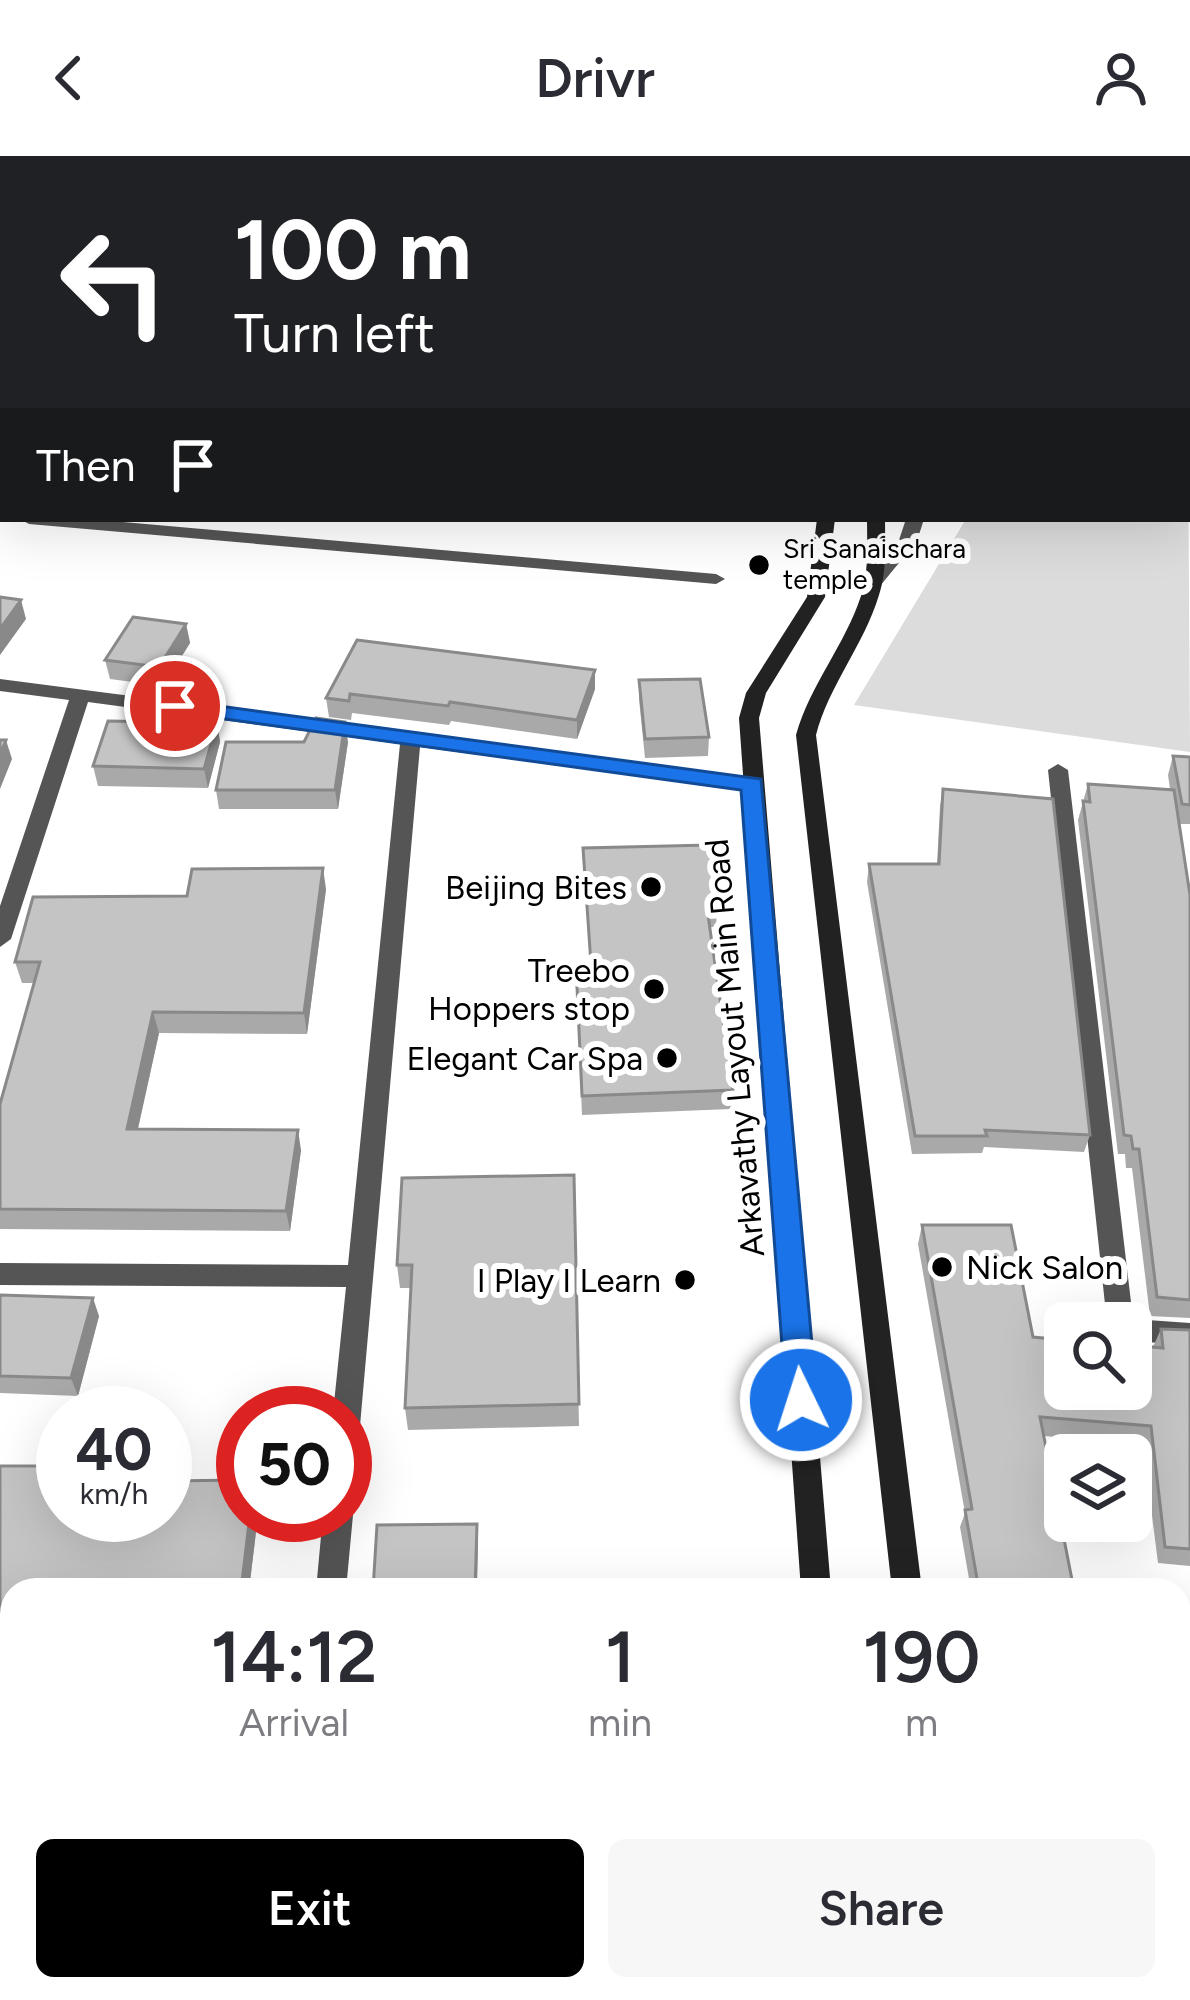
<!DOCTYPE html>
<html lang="en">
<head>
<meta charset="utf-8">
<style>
	body { margin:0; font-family:Figtree,sans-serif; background:#f7f7f7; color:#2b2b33; height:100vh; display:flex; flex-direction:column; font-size:45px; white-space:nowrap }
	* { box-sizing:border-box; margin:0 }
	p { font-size:39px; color:#7c7c81 }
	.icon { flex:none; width:66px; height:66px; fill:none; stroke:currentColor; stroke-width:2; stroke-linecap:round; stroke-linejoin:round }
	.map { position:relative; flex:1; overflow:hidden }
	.side { position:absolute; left:0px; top:1422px; width:1191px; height:423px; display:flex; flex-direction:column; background:#fff; border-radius:36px 36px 0 0; box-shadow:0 12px 48px #0002 }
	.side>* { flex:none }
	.top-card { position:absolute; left:0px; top:0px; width:1191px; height:366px; box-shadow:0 12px 48px #0002; background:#202124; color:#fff; overflow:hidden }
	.controls { position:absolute; left:1044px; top:1146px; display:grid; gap:24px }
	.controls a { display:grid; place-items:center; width:108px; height:108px; border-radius:18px; background:#fff; box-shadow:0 12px 48px #0002; font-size:60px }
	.speed { position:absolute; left:36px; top:1230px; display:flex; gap:24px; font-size:60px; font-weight:700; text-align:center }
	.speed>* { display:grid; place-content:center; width:156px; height:156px; border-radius:50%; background:#fff; box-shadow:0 12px 48px #0002; line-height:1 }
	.speed small { font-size:30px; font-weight:400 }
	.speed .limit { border:18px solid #d22; background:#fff; color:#111 }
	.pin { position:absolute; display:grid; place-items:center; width:102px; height:102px; color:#fff; margin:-51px; border:6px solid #fff; border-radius:50%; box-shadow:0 3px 12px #0007 }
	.me { position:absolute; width:132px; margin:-66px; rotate:356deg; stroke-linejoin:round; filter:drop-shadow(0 0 9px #0008) }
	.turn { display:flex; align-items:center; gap:42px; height:252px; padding:0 36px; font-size:54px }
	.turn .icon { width:156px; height:156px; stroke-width:2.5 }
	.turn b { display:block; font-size:84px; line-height:102px }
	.then { display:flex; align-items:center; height:114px; padding:0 36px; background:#0003; gap:24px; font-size:45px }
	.eta { display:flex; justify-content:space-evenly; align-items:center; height:204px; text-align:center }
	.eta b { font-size:72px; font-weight:600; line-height:84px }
	.cta { display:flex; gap:24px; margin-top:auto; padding:24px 36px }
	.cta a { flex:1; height:138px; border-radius:18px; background:#000; color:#fff; font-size:48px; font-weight:600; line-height:138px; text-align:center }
	.cta a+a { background:#f7f7f7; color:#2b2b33 }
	header { display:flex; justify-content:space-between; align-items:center; height:156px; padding:0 36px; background:#fff; font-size:54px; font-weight:600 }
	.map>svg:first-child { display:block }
	.green { fill:#dcdcdc }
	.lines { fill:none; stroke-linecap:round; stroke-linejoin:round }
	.service { fill:#555; fill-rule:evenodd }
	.minor { fill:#555; fill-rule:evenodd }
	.tertiary { fill:#555; fill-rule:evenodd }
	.secondary { fill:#222; fill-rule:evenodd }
	.wall { fill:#a9a9a9 }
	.shaded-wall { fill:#898989 }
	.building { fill:#c4c4c4; stroke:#898989; stroke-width:3 }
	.route { fill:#1a73e8; stroke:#114b97; stroke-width:3 }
	.poi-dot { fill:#000; stroke:#fff; stroke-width:4.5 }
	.labels { text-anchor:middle; stroke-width:12; stroke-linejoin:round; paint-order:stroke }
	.far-poi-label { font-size:27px; fill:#000; stroke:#fff; text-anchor:start }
	.poi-label { font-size:33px; fill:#000; stroke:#fff; text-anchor:end }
	.street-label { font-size:33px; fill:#000; stroke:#fff }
</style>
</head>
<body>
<header><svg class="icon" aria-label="back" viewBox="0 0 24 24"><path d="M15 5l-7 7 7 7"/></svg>Drivr<svg class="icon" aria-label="person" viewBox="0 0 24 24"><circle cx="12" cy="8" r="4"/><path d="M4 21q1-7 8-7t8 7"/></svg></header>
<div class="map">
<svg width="1190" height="1844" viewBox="0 0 1190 1844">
	<rect width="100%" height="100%" fill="#fff"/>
	<!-- green -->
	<g class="green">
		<path d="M 880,0 L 1190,0 L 1190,208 L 1188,3 Z"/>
		<path d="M 1188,271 L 1190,596 L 854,549 L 966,363 L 1188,363 Z"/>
	</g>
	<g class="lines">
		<!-- service -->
		<g class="service">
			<path d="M 857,0 L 871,0 L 872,3 L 858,3 Z"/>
			<rect x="1188" y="212" width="2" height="10"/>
		</g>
		<!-- minor -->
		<g class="minor">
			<path d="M 43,0 L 57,0 L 41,3 Z"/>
			<rect x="0" y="247" width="3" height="10"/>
			<path d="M 0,355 L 3,363 L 9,365 L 0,366 Z"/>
			<path d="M 20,363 L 89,363 L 716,418 L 725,423 L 716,428 L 29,368 Z"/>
			<path d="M 0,523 L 752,621 L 762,628 L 752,635 L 420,591 L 359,1281 L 355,1290 L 345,1293 L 345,1257 L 333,1257 L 346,1131 L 0,1129 L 0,1107 L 348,1109 L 400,588 L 88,546 L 11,783 L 0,791 L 0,750 L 69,544 L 0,535 Z"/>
			<path d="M 1058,608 L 1068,614 L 1133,1163 L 1190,1167 L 1190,1189 L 1131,1185 L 1131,1167 L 1107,1167 L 1048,614 Z"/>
			<path d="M 345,1349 L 353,1359 L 346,1434 L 316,1434 L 323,1359 L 345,1359 Z"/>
			<path d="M 279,1833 L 313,1833 L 312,1844 L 278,1844 Z"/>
		</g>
		<!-- tertiary -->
		<g class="tertiary">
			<rect x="1188" y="251" width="2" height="10"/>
			<path d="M 906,363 L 924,363 L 917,385 L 880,430 L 868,430 L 868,422 L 899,384 Z"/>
		</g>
		<!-- secondary -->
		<g class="secondary">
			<path d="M 730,0 L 744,0 L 746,3 L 732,3 Z"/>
			<path d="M 771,0 L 785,0 L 786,3 L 772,3 Z"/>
			<path d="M 817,363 L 835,363 L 825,441 L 766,537 L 759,562 L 831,1434 L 801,1434 L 739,562 L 746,537 L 807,441 Z"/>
			<path d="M 867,363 L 885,363 C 885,389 887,415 879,439 C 864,489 829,529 816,579 L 922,1434 L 892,1434 L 796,579 C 810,529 845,489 861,440 C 869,415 867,389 867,363 Z"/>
			<path d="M 831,1833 L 865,1833 L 866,1844 L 832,1844 Z"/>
			<path d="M 938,1833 L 972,1833 L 973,1844 L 939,1844 Z"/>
		</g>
	</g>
	<!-- wall -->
	<g class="wall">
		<path d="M 3,74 L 3,241 L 0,241 L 0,158 L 3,158 L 0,156 L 0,75 Z"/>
		<path d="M 186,468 L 190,487 L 163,530 L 110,523 L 105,504 Z"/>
		<path d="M 357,484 L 595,533 L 577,583 L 451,565 L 449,569 L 352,557 L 351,564 L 329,561 L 326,542 Z"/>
		<path d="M 639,524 L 709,581 L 708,600 L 645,602 L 639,543 Z"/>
		<path d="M 217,567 L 220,586 L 208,632 L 98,630 L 93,610 Z"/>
		<path d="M 304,586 L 348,586 L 338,653 L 219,653 L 216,634 Z"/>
		<path d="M 1173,600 L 1190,601 L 1190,668 L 1179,668 L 1190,739 L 1190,1162 L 1150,1160 L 1132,1012 L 1126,1012 L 1125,998 L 1118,998 L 1078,664 L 1088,628 L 1170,633 L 1168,619 Z"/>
		<path d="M 943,633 L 1090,979 L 1084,996 L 984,991 L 982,997 L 912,998 L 867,726 L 869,708 L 937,708 L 940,650 Z"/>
		<path d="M 583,692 L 717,752 L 716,771 L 710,771 L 733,934 L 731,953 L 582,959 L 576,809 L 590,808 Z"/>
		<path d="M 326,733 L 307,878 L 159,877 L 138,973 L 301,994 L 290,1075 L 0,1073 L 0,948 L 34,827 L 22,827 L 15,806 L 187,740 Z"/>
		<path d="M 574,1019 L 579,1270 L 408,1274 L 405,1252 L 411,1132 L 400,1132 L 397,1109 Z"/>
		<path d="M 922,1069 L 1033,1181 L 1153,1191 L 1161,1173 L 1190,1174 L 1190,1410 L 1158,1407 L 1143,1288 L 1044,1280 L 1074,1434 L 971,1434 L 960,1371 L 965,1357 L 918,1088 Z"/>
		<path d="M 0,1139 L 99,1160 L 78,1240 L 0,1237 Z"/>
		<path d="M 0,1310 L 51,1327 L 243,1359 L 258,1359 L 249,1434 L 12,1434 L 12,1569 L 4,1563 L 0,1563 Z"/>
		<path d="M 3,1569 L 12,1569 L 12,1584 Z"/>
	</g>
	<!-- shaded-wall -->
	<g class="shaded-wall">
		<path d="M 21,444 L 26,463 L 0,499 L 0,473 Z"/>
		<path d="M 186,468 L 190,487 L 163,530 L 159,511 Z"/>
		<path d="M 595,514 L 595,533 L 577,583 L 577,564 Z"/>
		<path d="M 345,566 L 348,586 L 338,653 L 335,634 Z"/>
		<path d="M 217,567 L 220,586 L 208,632 L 204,613 Z"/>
		<path d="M 6,584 L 12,603 L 0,633 L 0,599 Z"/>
		<path d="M 323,712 L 326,733 L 307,878 L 304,857 Z"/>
		<path d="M 153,856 L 159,877 L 133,994 L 127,973 Z"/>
		<path d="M 298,974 L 301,994 L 290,1075 L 286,1055 Z"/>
		<path d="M 93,1142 L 99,1160 L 78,1240 L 71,1222 Z"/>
		<path d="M 44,1310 L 53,1331 L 41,1327 Z"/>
		<path d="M 250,1359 L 258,1359 L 249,1434 L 241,1434 Z"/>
		<path d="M 477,1368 L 478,1385 L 477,1434 L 475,1434 Z"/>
	</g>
	<!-- building -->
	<g class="building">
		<path d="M 3,0 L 14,0 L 11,3 L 3,3 L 3,39 L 0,38 L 0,3 L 3,3 Z"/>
		<path d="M 3,74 L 3,226 L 0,226 L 0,158 L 3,158 L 3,141 L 0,141 L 0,75 Z"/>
		<path d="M 0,441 L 21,444 L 0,473 Z"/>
		<path d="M 133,461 L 186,468 L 159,511 L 105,504 Z"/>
		<path d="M 357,484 L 595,514 L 577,564 L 450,546 L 448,550 L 350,538 L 349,545 L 326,542 Z"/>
		<path d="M 700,523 L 709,581 L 645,583 L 639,524 Z"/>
		<path d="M 316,562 L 345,566 L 335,634 L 216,634 L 226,586 L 304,586 Z"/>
		<path d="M 108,565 L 217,567 L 204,613 L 93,610 Z"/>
		<path d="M 0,584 L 6,584 L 0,599 Z"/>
		<path d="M 1173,600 L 1190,601 L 1190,649 L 1182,648 Z"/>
		<path d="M 1088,628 L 1174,634 L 1190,739 L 1190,1144 L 1157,1141 L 1139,993 L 1133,993 L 1131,980 L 1124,979 L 1083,645 L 1090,646 Z"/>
		<path d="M 943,633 L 1053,643 L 1090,979 L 985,974 L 987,980 L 915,980 L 869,708 L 939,708 Z"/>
		<path d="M 709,689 L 717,752 L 707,752 L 733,934 L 582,940 L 576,809 L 591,808 L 583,692 Z"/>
		<path d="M 323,712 L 304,857 L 153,856 L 127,973 L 298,974 L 286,1055 L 0,1053 L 0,948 L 40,806 L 15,806 L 33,741 L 187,740 L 192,713 Z"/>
		<path d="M 574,1019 L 579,1248 L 405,1252 L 412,1109 L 397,1109 L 402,1022 Z"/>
		<path d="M 922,1069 L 1011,1069 L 1033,1181 L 1065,1184 L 1065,1233 L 1131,1233 L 1131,1189 L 1163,1192 L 1161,1173 L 1190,1174 L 1190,1393 L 1165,1391 L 1151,1270 L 1040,1261 L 1074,1434 L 979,1434 L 965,1354 L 972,1353 Z"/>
		<path d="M 0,1139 L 93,1142 L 71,1222 L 0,1220 Z"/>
		<path d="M 0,1310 L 44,1310 L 41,1327 L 63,1327 L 63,1359 L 165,1359 L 165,1325 L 243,1324 L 243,1359 L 250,1359 L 241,1434 L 12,1434 L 12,1569 L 3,1569 L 8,1543 L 0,1544 Z"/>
		<path d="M 477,1368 L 475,1434 L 373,1434 L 377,1369 Z"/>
		<path d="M 593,1833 L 700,1833 L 785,1840 L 785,1844 L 592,1844 Z"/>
	</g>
	<!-- route -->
	<path class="route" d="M 175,544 L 761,623 L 817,1244 L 812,1254 L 801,1258 L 790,1254 L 786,1244 L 741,634 L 167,555 L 167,546 Z"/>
	<!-- markers -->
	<g class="poi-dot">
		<circle cx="759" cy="409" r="12"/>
		<circle cx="651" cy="731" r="12"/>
		<circle cx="654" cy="833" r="12"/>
		<circle cx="667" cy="902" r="12"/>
		<circle cx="942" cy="1111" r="12"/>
		<circle cx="685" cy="1124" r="12"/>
	</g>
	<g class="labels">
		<!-- far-poi labels -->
		<g class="far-poi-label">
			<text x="783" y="402">Sri Sanaischara<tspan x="783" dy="31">temple</tspan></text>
		</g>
		<!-- poi labels -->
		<g class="poi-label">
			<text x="627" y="743">Beijing Bites</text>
			<text x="630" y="826">Treebo<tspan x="630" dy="38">Hoppers stop</tspan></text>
			<text x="643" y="914">Elegant Car Spa</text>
			<text x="966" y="1123" text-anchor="start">Nick Salon</text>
			<text x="661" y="1136">I Play I Learn</text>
		</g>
		<!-- street labels -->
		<g class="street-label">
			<text transform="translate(734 892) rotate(-95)" y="12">Arkavathy Layout Main Road</text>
		</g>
	</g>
</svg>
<div class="controls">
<a><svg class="icon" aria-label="search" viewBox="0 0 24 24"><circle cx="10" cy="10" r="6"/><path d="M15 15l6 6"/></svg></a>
<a><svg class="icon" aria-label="layers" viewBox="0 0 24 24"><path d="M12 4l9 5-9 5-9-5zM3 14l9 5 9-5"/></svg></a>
</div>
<div class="speed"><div>40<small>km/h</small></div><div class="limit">50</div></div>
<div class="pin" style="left:175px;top:550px;background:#d93025"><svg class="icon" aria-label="arrive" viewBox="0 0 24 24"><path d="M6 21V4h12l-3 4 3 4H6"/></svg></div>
<svg class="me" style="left:801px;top:1244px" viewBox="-20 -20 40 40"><circle r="17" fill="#1a73e8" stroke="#fff" stroke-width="3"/><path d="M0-11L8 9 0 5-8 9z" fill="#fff"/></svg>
<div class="top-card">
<div class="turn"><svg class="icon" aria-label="left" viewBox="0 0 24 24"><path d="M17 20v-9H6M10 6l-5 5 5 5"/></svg><div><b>100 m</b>Turn left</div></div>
<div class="then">Then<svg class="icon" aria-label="arrive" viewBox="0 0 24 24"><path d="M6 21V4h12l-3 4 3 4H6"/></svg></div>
</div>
<section class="side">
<div class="eta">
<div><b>14:12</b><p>Arrival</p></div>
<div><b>1</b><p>min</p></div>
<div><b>190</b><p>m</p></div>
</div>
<div class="cta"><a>Exit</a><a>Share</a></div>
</section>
</div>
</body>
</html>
